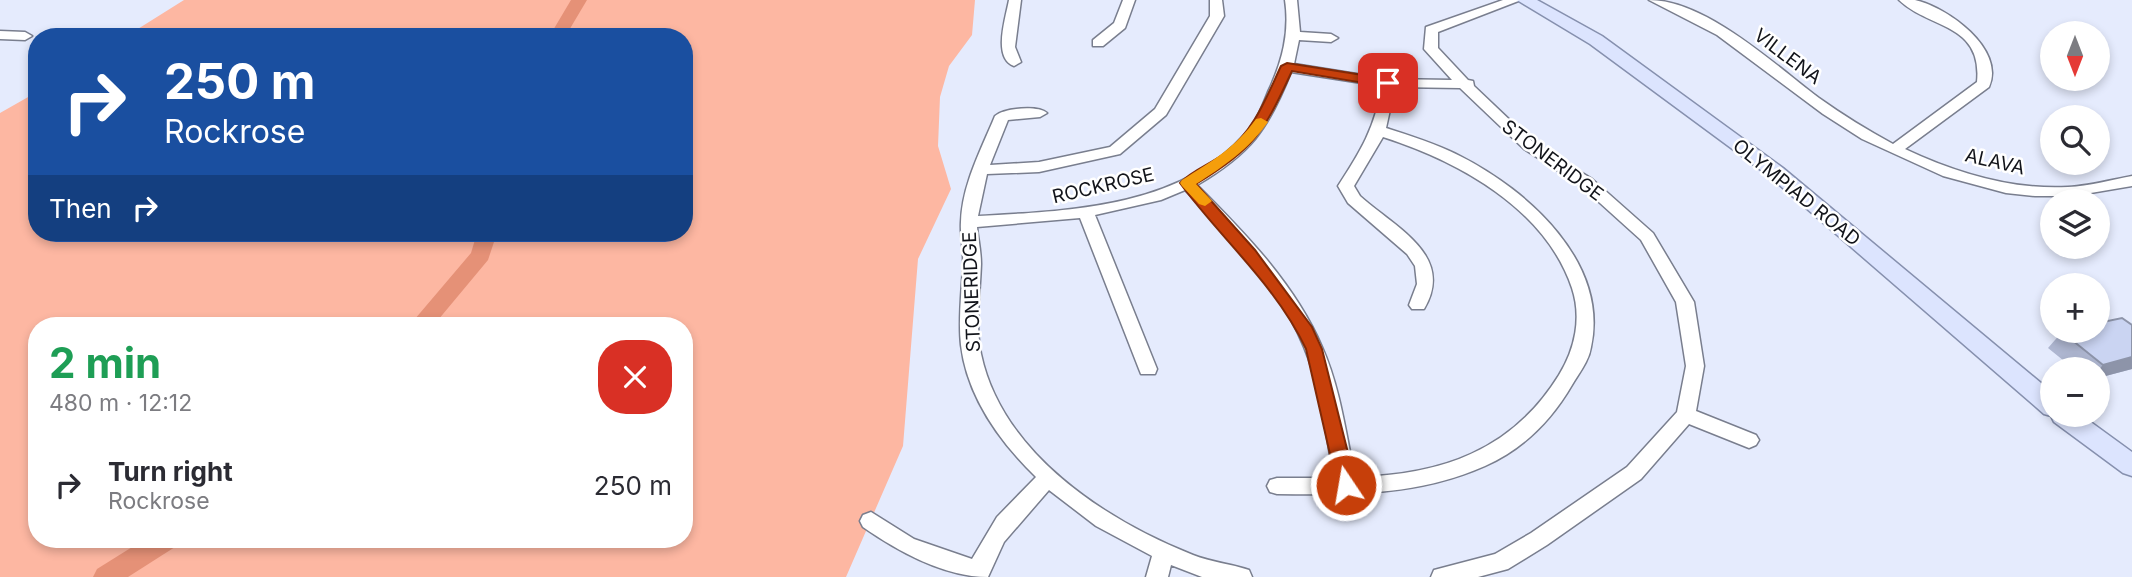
<!DOCTYPE html>
<html lang="en">
<head>
<meta charset="utf-8">
<style>
	body { margin:0; font-family:Inter,sans-serif; background:#f7f7f7; color:#2b2b33; height:100vh; display:flex; flex-direction:column; font-size:26px; white-space:nowrap }
	* { box-sizing:border-box; margin:0 }
	p { font-size:23px; color:#7c7c81 }
	.icon { flex:none; width:38px; height:38px; fill:none; stroke:currentColor; stroke-width:2; stroke-linecap:round; stroke-linejoin:round }
	.map { position:relative; flex:1; overflow:hidden }
	.panel { position:absolute; left:28px; top:317px; width:665px; height:231px; display:flex; flex-direction:column; background:#fff; border-radius:28px; box-shadow:0 4px 10px #0003 }
	.panel>* { flex:none }
	.banner { position:absolute; left:28px; top:28px; width:665px; height:214px; border-radius:28px; box-shadow:0 4px 10px #0003; background:#1a4fa0; color:#fff; overflow:hidden }
	.needle { width:46px; rotate:180deg }
	.buttons { position:absolute; left:2040px; top:21px; display:grid; gap:14px }
	.buttons a { display:grid; place-items:center; width:70px; height:70px; border-radius:50%; background:#fff; box-shadow:0 4px 10px #0003; font-size:35px }
	.pin { position:absolute; display:grid; place-items:center; width:60px; height:60px; color:#fff; margin:-30px; border-radius:14px; box-shadow:0 4px 10px #0006 }
	.me { position:absolute; width:77px; margin:-38px; rotate:348deg; stroke-linejoin:round; filter:drop-shadow(0 0 5px #0008) }
	.turn { display:flex; align-items:center; gap:24px; height:147px; padding:0 21px; font-size:32px }
	.turn .icon { width:91px; height:91px; stroke-width:2.5 }
	.turn b { display:block; font-size:49px; line-height:60px }
	.then { display:flex; align-items:center; height:66px; padding:0 21px; background:#0003; gap:14px; font-size:26px }
	.round { display:grid; place-items:center; flex:none; width:74px; height:74px; border-radius:28px; background:#f7f7f7 }
	.overview { display:flex; align-items:center; justify-content:space-between; height:119px; padding:0 21px }
	h1 { font-size:42px; font-weight:700; line-height:52px; color:#1e9e55 }
	ul { padding:0; list-style:none }
	li { display:flex; align-items:center; gap:21px; height:98px; padding:0 21px }
	li div { flex:1 }
	li b { display:block; font-size:26px }
	li em { font-style:normal }
	.map>svg:first-child { display:block }
	.green { fill:#fdb7a2; fill-rule:evenodd }
	.lines { fill:none; stroke-linecap:round; stroke-linejoin:round }
	.river { fill:#e59177; fill-rule:evenodd }
	.minor-casing { stroke:#797e8e; stroke-width:3 }
	.major-casing { stroke:#8690ae; stroke-width:3 }
	.minor { fill:#fff; fill-rule:evenodd }
	.major { fill:#dce4fe; fill-rule:evenodd }
	.wall { fill:#aeb6d0 }
	.shaded-wall { fill:#8d94a9 }
	.building { fill:#cad4f2; stroke:#8d94a9; stroke-width:2 }
	.route { fill:#c63f0a; stroke:#812906; stroke-width:2 }
	.slow { fill:#f59e0b }
	.labels { text-anchor:middle; stroke-width:5; stroke-linejoin:round; paint-order:stroke }
	.street-label { font-size:19px; fill:#12141a; stroke:#fff }
</style>
</head>
<body>
<div class="map">
<svg width="2132" height="577" viewBox="0 0 2132 577">
	<rect width="100%" height="100%" fill="#e5ebfd"/>
	<!-- green -->
	<path class="green" d="M 184,0 L 975,0 L 972,35 L 949,66 L 940,97 L 938,146 L 951,189 L 918,259 L 903,446 L 846,577 L 0,577 L 0,113 L 37,92 L 37,233 L 684,233 L 684,37 L 125,37 ZM 37,326 L 684,326 L 684,539 L 37,539 Z"/>
	<g class="lines">
		<!-- river -->
		<g class="river">
			<path d="M 571,0 L 587,0 L 565,37 L 549,37 Z"/>
			<path d="M 477,233 L 497,233 L 488,260 L 433,326 L 409,326 L 471,253 Z"/>
			<path d="M 145,539 L 179,539 L 175,547 L 128,577 L 93,577 L 97,569 Z"/>
		</g>
		<defs>
			<g id="minor">
				<path d="M 1009,0 L 1021,0 L 1015,47 L 1021,62 L 1014,66 C 992,58 1006,17 1009,0 Z"/>
				<path d="M 1123,0 L 1135,0 L 1125,28 L 1103,46 L 1093,46 L 1093,40 L 1114,23 Z"/>
				<path d="M 1210,0 L 1222,0 L 1224,16 L 1166,115 L 1120,154 L 1039,172 L 987,174 L 978,216 C 1068,211 1180,208 1245,134 C 1256,122 1262,107 1268,92 C 1282,62 1290,33 1285,0 L 1297,0 L 1300,32 L 1331,34 L 1338,38 L 1331,42 L 1299,40 L 1294,64 L 1388,79 L 1452,80 L 1424,49 L 1426,27 L 1503,0 L 1521,0 L 1438,32 L 1438,48 L 1468,80 L 1473,81 L 1474,86 L 1534,143 L 1592,179 L 1653,233 L 1694,302 L 1704,366 L 1696,411 L 1756,435 L 1759,440 L 1756,445 L 1749,448 L 1689,424 L 1641,479 L 1547,545 L 1508,569 L 1478,577 L 1431,577 L 1434,570 L 1495,554 L 1531,533 L 1627,467 L 1677,412 L 1686,366 L 1676,302 L 1641,240 L 1580,185 L 1524,149 L 1460,88 L 1395,87 L 1386,128 C 1411,136 1437,144 1460,156 C 1529,191 1609,263 1591,347 C 1589,361 1579,373 1572,385 C 1551,421 1523,449 1485,466 C 1418,496 1348,495 1277,494 L 1270,492 L 1267,486 L 1270,480 L 1277,478 L 1334,478 C 1326,435 1321,388 1304,347 C 1280,287 1229,236 1185,190 L 1161,200 L 1095,215 L 1157,369 L 1155,374 L 1141,374 L 1139,369 L 1080,218 L 977,227 C 978,239 981,251 981,264 C 980,294 975,324 981,354 C 1002,453 1105,520 1193,555 C 1211,562 1231,564 1249,570 L 1252,577 L 1202,577 L 1171,565 L 1168,577 L 1146,577 L 1152,556 L 1096,526 L 1049,490 L 1004,542 L 988,577 C 945,577 899,552 863,527 L 860,521 L 863,515 L 871,512 L 914,539 L 972,559 L 997,517 L 1036,477 C 1000,442 967,396 961,345 C 958,318 962,291 963,265 C 964,250 960,236 961,222 C 962,185 981,150 995,116 C 1004,108 1038,105 1047,113 L 1040,117 L 1008,120 L 990,165 L 1039,162 L 1110,147 L 1155,109 L 1210,16 ZM 1291,72 L 1381,86 C 1377,125 1359,154 1338,186 L 1348,203 L 1407,254 L 1415,266 L 1417,284 L 1409,305 L 1412,309 L 1424,309 C 1456,255 1394,227 1360,196 L 1354,186 L 1383,137 C 1458,161 1545,208 1572,288 C 1582,318 1575,349 1559,375 C 1512,451 1441,475 1355,477 C 1346,434 1340,387 1322,347 C 1295,284 1244,232 1197,185 C 1251,153 1268,130 1291,72 Z"/>
				<path d="M 1649,0 C 1706,0 1775,65 1819,98 C 1843,115 1867,130 1893,144 L 1977,82 C 1983,23 1929,29 1899,0 C 1904,0 1910,0 1915,0 C 1947,7 2006,49 1989,87 L 1905,149 C 1956,173 2011,190 2068,187 C 2089,186 2111,180 2132,176 L 2132,186 L 2073,196 L 2035,196 L 2006,193 L 1943,176 L 1862,139 L 1823,114 L 1717,35 Z"/>
				<path d="M 0,31 L 25,32 L 32,36 L 25,40 L 0,39 Z"/>
			</g>
			<path id="major" d="M 1517,0 L 1537,0 L 1602,36 L 1783,168 L 2053,393 L 2053,415 L 2081,415 L 2132,452 L 2132,476 L 2123,473 L 2054,422 L 2051,416 L 2044,414 L 1769,176 L 1590,44 Z"/>
		</defs>
		<!-- minor casing -->
		<use href="#minor" class="minor-casing"/>
		<!-- major casing -->
		<use href="#major" class="major-casing"/>
		<!-- minor -->
		<use href="#minor" class="minor"/>
		<!-- major -->
		<use href="#major" class="major"/>
	</g>
	<!-- wall -->
	<path class="wall" d="M 2132,325 L 2132,369 L 2098,378 L 2098,369 L 2074,369 L 2048,348 L 2062,332 Z"/>
	<!-- shaded-wall -->
	<path class="shaded-wall" d="M 2132,357 L 2132,369 L 2098,378 L 2098,370 L 2103,365 Z"/>
	<!-- building -->
	<path class="building" d="M 2122,318 L 2132,325 L 2132,357 L 2103,365 L 2062,332 L 2066,331 L 2098,331 L 2098,323 Z"/>
	<!-- route -->
	<path class="route" d="M 1287,63 L 1388,79 L 1394,83 L 1388,87 L 1292,71 C 1263,134 1255,147 1196,184 L 1255,250 L 1312,327 L 1322,349 L 1356,485 L 1353,491 L 1346,493 L 1339,491 L 1337,485 L 1306,349 C 1276,285 1221,239 1180,183 C 1192,170 1211,164 1225,153 C 1254,131 1266,98 1281,66 Z"/>
	<!-- slow -->
	<path class="slow" d="M 1261,118 L 1268,122 C 1248,150 1224,166 1196,184 L 1212,201 L 1205,206 L 1199,204 L 1182,186 L 1180,183 L 1182,180 C 1211,162 1236,147 1256,119 Z"/>
	<g class="labels">
		<!-- street labels -->
		<g class="street-label">
			<text transform="translate(1788 56) rotate(37)" y="7">VILLENA</text>
			<text transform="translate(1553 160) rotate(37)" y="7">STONERIDGE</text>
			<text transform="translate(1995 161) rotate(13)" y="7">ALAVA</text>
			<text transform="translate(1103 185) rotate(-13)" y="7">ROCKROSE</text>
			<text transform="translate(1797 192) rotate(39)" y="7">OLYMPIAD ROAD</text>
			<text transform="translate(971 292) rotate(-92)" y="7">STONERIDGE</text>
		</g>
	</g>
</svg>
<div class="buttons">
<a><svg class="needle" viewBox="-14 -14 28 28"><path d="M0-13l5 13h-10z" fill="#e53935"/><path d="M0 13l5-13h-10z" fill="#7c7c81"/></svg></a>
<a><svg class="icon" aria-label="search" viewBox="0 0 24 24"><circle cx="10" cy="10" r="6"/><path d="M15 15l6 6"/></svg></a>
<a><svg class="icon" aria-label="layers" viewBox="0 0 24 24"><path d="M12 4l9 5-9 5-9-5zM3 14l9 5 9-5"/></svg></a>
<a>+</a>
<a>−</a>
</div>
<div class="pin" style="left:1388px;top:83px;background:#d93025"><svg class="icon" aria-label="arrive" viewBox="0 0 24 24"><path d="M6 21V4h12l-3 4 3 4H6"/></svg></div>
<svg class="me" style="left:1346px;top:485px" viewBox="-20 -20 40 40"><circle r="17" fill="#c63f0a" stroke="#fff" stroke-width="3"/><path d="M0-11L8 9 0 5-8 9z" fill="#fff"/></svg>
<div class="banner">
<div class="turn"><svg class="icon" aria-label="right" viewBox="0 0 24 24"><path d="M7 20v-9h11M14 6l5 5-5 5"/></svg><div><b>250 m</b>Rockrose</div></div>
<div class="then">Then<svg class="icon" aria-label="right" viewBox="0 0 24 24"><path d="M7 20v-9h11M14 6l5 5-5 5"/></svg></div>
</div>
<section class="panel">
<div class="overview"><div><h1>2 min</h1><p>480 m · 12:12</p></div><a class="round" style="background:#d93025;color:#fff"><svg class="icon" aria-label="close" viewBox="0 0 24 24"><path d="M6 6l12 12M18 6L6 18"/></svg></a></div>
<ul>
<li><svg class="icon" aria-label="right" viewBox="0 0 24 24"><path d="M7 20v-9h11M14 6l5 5-5 5"/></svg><div><b>Turn right</b><p>Rockrose</p></div><em>250 m</em></li>
</ul>
</section>
</div>
</body>
</html>
